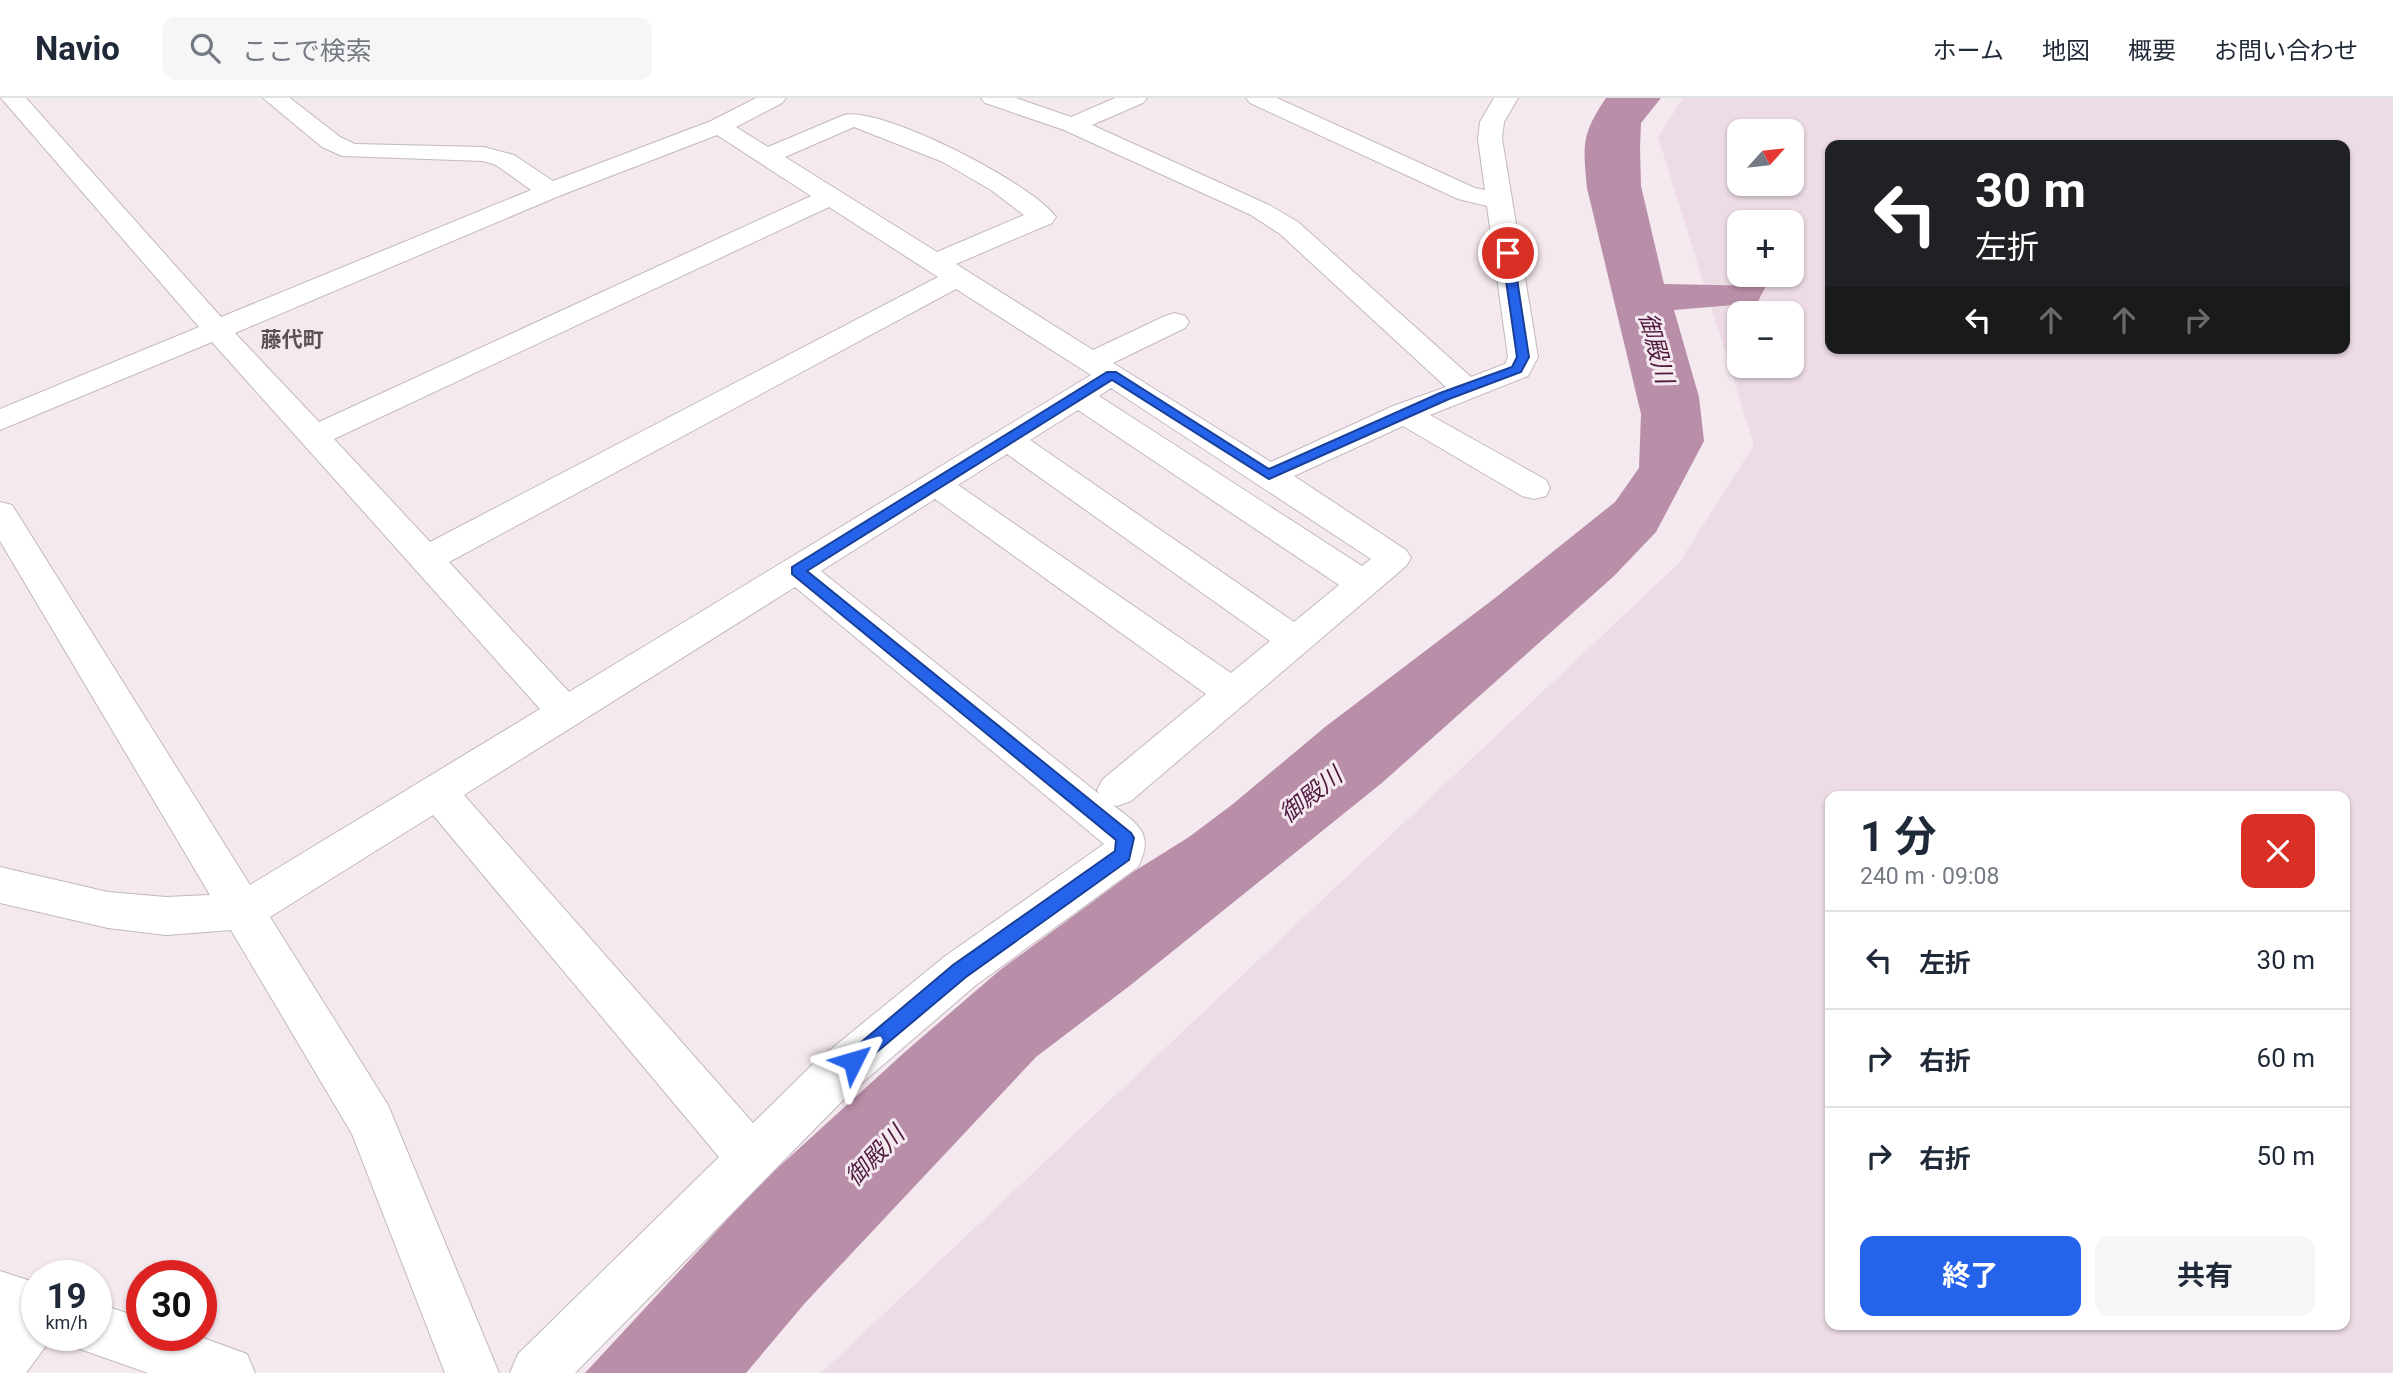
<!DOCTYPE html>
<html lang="ja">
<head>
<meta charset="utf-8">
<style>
	body { margin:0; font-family:Roboto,"Noto Sans JP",sans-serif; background:#f6f6f7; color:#1f2937; height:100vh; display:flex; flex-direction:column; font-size:26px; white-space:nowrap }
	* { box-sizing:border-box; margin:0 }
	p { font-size:23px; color:#747a83 }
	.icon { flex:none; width:38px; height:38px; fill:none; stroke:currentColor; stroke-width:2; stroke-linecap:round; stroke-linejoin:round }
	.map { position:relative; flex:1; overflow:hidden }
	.sheet { position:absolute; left:1825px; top:693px; width:525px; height:539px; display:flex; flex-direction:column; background:#fff; border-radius:14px; box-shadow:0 2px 5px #0004 }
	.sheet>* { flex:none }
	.hud { position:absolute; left:1825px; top:42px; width:525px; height:214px; border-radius:14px; box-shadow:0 2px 5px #0004; background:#202124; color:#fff; overflow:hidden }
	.needle { width:46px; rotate:63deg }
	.fabs { position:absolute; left:1727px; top:21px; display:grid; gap:14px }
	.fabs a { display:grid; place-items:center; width:77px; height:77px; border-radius:14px; background:#fff; box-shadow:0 2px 5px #0004; font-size:35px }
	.speed { position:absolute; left:21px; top:1162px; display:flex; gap:14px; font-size:35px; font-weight:700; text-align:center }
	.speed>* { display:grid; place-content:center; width:91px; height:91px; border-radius:50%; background:#fff; box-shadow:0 2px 5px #0004; line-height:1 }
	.speed small { font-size:18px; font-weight:400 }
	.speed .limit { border:10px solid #d22; background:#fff; color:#111 }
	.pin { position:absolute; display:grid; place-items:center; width:60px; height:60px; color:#fff; margin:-30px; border:4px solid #fff; border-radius:50%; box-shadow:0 2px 7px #0007 }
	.me { position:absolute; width:77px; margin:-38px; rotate:50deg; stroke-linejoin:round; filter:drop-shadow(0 0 5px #0008) }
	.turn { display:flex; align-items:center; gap:24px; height:147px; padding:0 35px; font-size:32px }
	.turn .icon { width:91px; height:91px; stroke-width:2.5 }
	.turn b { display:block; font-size:49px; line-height:60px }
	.lanes { display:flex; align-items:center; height:66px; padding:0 35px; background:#0003; justify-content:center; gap:35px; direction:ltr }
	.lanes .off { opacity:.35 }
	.round { display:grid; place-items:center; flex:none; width:74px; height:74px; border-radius:14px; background:#f6f6f7 }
	.summary { display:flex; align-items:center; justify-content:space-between; height:119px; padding:0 35px }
	h1 { font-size:42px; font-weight:700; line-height:52px }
	.cta { display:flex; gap:14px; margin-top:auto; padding:14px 35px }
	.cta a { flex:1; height:80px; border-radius:14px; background:#2563eb; color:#fff; font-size:28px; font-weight:700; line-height:80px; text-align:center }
	.cta a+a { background:#f6f6f7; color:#1f2937 }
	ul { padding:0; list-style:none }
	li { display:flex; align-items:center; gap:21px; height:98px; padding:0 35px; border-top:2px solid #e0e1e3 }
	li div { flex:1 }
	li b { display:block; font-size:26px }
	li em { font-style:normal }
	header { display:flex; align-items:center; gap:42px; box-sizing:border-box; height:98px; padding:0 35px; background:#fff; border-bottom:2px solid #e0e1e3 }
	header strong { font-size:33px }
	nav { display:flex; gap:38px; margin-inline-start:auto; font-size:24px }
	.search { width:490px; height:63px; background:#f6f6f7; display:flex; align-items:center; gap:18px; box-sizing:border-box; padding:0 24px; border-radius:14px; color:#747a83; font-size:26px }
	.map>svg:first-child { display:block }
	.built { fill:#eddbe5; fill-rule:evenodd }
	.water { fill:#b98ea8 }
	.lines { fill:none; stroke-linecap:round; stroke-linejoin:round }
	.minor-casing { stroke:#c3b8be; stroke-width:2 }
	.minor { fill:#fff; fill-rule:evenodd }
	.route { fill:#2563eb; stroke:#184099; stroke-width:2 }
	.labels { text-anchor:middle; stroke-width:6; stroke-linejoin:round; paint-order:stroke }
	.far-quarter-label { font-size:21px; font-weight:bold; fill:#5a5156; stroke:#f5e9f0 }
	.water-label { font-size:24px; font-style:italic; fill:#501b3f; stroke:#f5e9f0 }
</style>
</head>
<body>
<header>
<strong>Navio</strong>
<div class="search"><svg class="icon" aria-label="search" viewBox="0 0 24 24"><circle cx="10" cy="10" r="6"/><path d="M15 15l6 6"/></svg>ここで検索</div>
<nav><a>ホーム</a><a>地図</a><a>概要</a><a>お問い合わせ</a></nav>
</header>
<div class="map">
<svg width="2393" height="1275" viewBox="0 0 2393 1275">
	<rect width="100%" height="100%" fill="#f5e9f0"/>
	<!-- built -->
	<path class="built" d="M 1683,0 L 2393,0 L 2393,1275 L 821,1275 L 1679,465 L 1754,347 L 1658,39 ZM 1740,33 L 1792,33 L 1792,86 L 1740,86 ZM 1830,47 L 2345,47 L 2345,250 L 1830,250 ZM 1740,124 L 1792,124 L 1792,177 L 1740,177 ZM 1740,215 L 1792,215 L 1792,268 L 1740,268 ZM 1830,698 L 2345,698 L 2345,1227 L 1830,1227 Z"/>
	<!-- water -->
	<path class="water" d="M 1606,0 L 1661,0 L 1641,25 L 1640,51 L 1641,88 L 1664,186 L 1766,188 L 1757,205 L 1674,212 L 1699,299 L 1704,343 L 1656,434 L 1614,478 L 1383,684 L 1132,886 L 1036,959 L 805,1205 L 746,1275 L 585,1275 L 760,1086 L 906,953 L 1000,872 L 1133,774 L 1189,739 L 1233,706 L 1325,629 L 1495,500 L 1615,404 L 1639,370 L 1641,316 L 1587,90 C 1583,47 1581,37 1606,0 Z"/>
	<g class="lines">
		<defs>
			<g id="minor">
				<path d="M 1,0 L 26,0 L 221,219 L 531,92 L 496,67 L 483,63 L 342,58 L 322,49 L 263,0 L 290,0 L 340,39 L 355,46 L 484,49 L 514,57 L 553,83 L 711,23 L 756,0 L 786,0 L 782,5 L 736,29 L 768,49 L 844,17 C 882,8 1033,86 1056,119 L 1052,125 L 956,166 L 1093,252 L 1165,218 L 1175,215 L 1185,218 L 1189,224 L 1185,230 L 1113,265 L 1271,364 L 1393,308 L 1446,289 L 1280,136 L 1251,117 L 1064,32 L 985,5 L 981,0 L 1016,0 L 1071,19 L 1115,0 L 1147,0 L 1143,5 L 1092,27 L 1269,107 L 1298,124 L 1471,279 L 1505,266 L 1508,259 L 1487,108 L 1458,101 L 1250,5 L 1246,0 L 1277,0 L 1475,90 L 1485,92 L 1478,41 L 1480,24 L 1494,0 L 1518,0 L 1504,24 L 1502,41 L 1538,259 L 1528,278 L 1430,317 L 1546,382 L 1550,390 L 1546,398 L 1534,401 L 1522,398 L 1403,328 L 1294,378 L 1406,452 L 1411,460 L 1406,468 L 1131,703 L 1117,708 L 1113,707 C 1138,727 1155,735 1138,769 L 976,887 L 848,997 L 575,1275 L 510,1275 L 518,1256 L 719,1059 L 433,717 L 270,819 L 388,1007 L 499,1275 L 445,1275 L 352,1036 L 231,832 L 166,837 L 108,830 L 0,805 L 0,769 L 108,794 L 166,799 L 210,797 L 0,443 L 0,404 L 12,407 L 250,787 L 540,611 L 212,244 L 0,332 L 0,311 L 199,229 ZM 854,29 L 943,64 L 991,92 L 1024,117 L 937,154 L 785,59 ZM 717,37 L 811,98 L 319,324 L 235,235 L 559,98 ZM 829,109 L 938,179 L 430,444 L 334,341 ZM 956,191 L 1091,277 L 569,594 L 449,464 ZM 1111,290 L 1371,461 L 1362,468 L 1099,298 ZM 1078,312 L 1339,487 L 1294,524 L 1030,342 ZM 1007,356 L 1270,543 L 1231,575 L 958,387 ZM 935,401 L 1206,596 L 1103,681 L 1097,692 L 1099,696 L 821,473 ZM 795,489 L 1104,746 L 944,859 L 814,965 L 753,1025 L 464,697 Z"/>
				<path d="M 0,1173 L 37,1185 L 37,1237 L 54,1237 L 26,1275 L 0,1275 Z"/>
				<path d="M 96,1205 L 142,1220 L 142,1237 L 195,1237 L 247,1256 L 255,1275 L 148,1275 L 77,1250 L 72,1237 L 96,1237 Z"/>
			</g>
		</defs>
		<!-- minor casing -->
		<use href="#minor" class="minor-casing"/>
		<!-- minor -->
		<use href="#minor" class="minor"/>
	</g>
	<!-- route -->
	<path class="route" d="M 1508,152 L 1513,155 L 1529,259 L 1521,274 L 1449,301 L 1269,381 L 1112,282 L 807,473 L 1131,735 L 1134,740 L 1129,762 L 966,879 L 859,969 L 853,972 L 846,969 L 843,963 L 846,957 L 953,867 L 1115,753 L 1116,742 L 792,476 L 792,469 L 1107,274 L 1116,274 L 1269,371 L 1440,295 L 1512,269 L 1517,259 L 1502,155 Z"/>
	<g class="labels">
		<!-- far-quarter labels -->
		<g class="far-quarter-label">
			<text x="292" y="249">藤代町</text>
		</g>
		<!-- water labels -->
		<g class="water-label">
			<text transform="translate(1656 250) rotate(75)" y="8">御殿川</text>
			<text transform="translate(1311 697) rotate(-39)" y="8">御殿川</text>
			<text transform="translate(875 1058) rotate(-46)" y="8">御殿川</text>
		</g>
	</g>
</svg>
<div class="fabs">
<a><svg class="needle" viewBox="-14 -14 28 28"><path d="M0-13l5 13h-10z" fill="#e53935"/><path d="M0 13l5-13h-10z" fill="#747a83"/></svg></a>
<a>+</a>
<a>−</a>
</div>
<div class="speed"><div>19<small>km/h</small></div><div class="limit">30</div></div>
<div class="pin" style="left:1508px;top:155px;background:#d93025"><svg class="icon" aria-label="arrive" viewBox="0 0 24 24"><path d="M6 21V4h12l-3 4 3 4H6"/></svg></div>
<svg class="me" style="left:853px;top:963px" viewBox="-20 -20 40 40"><path d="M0-17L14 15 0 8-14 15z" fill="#2563eb" stroke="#fff" stroke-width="4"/></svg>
<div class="hud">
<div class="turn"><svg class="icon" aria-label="left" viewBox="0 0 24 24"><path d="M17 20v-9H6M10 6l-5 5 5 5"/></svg><div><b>30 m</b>左折</div></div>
<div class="lanes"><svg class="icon" aria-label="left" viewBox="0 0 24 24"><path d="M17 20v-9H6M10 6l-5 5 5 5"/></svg><svg class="icon off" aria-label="ahead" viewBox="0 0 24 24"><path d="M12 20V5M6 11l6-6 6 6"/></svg><svg class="icon off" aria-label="ahead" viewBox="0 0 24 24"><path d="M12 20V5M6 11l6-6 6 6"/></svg><svg class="icon off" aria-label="right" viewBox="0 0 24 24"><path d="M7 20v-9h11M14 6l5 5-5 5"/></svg></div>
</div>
<section class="sheet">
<div class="summary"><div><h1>1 分</h1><p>240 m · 09:08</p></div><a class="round" style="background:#d93025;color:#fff"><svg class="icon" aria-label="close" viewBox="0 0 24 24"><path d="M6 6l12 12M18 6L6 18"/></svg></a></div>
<ul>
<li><svg class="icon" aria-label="left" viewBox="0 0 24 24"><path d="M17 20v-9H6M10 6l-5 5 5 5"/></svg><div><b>左折</b></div><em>30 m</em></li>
<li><svg class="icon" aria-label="right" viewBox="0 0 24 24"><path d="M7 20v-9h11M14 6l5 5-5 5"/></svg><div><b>右折</b></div><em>60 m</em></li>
<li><svg class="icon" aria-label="right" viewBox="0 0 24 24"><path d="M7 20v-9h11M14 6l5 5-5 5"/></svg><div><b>右折</b></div><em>50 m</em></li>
</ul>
<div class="cta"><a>終了</a><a>共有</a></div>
</section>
</div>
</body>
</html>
